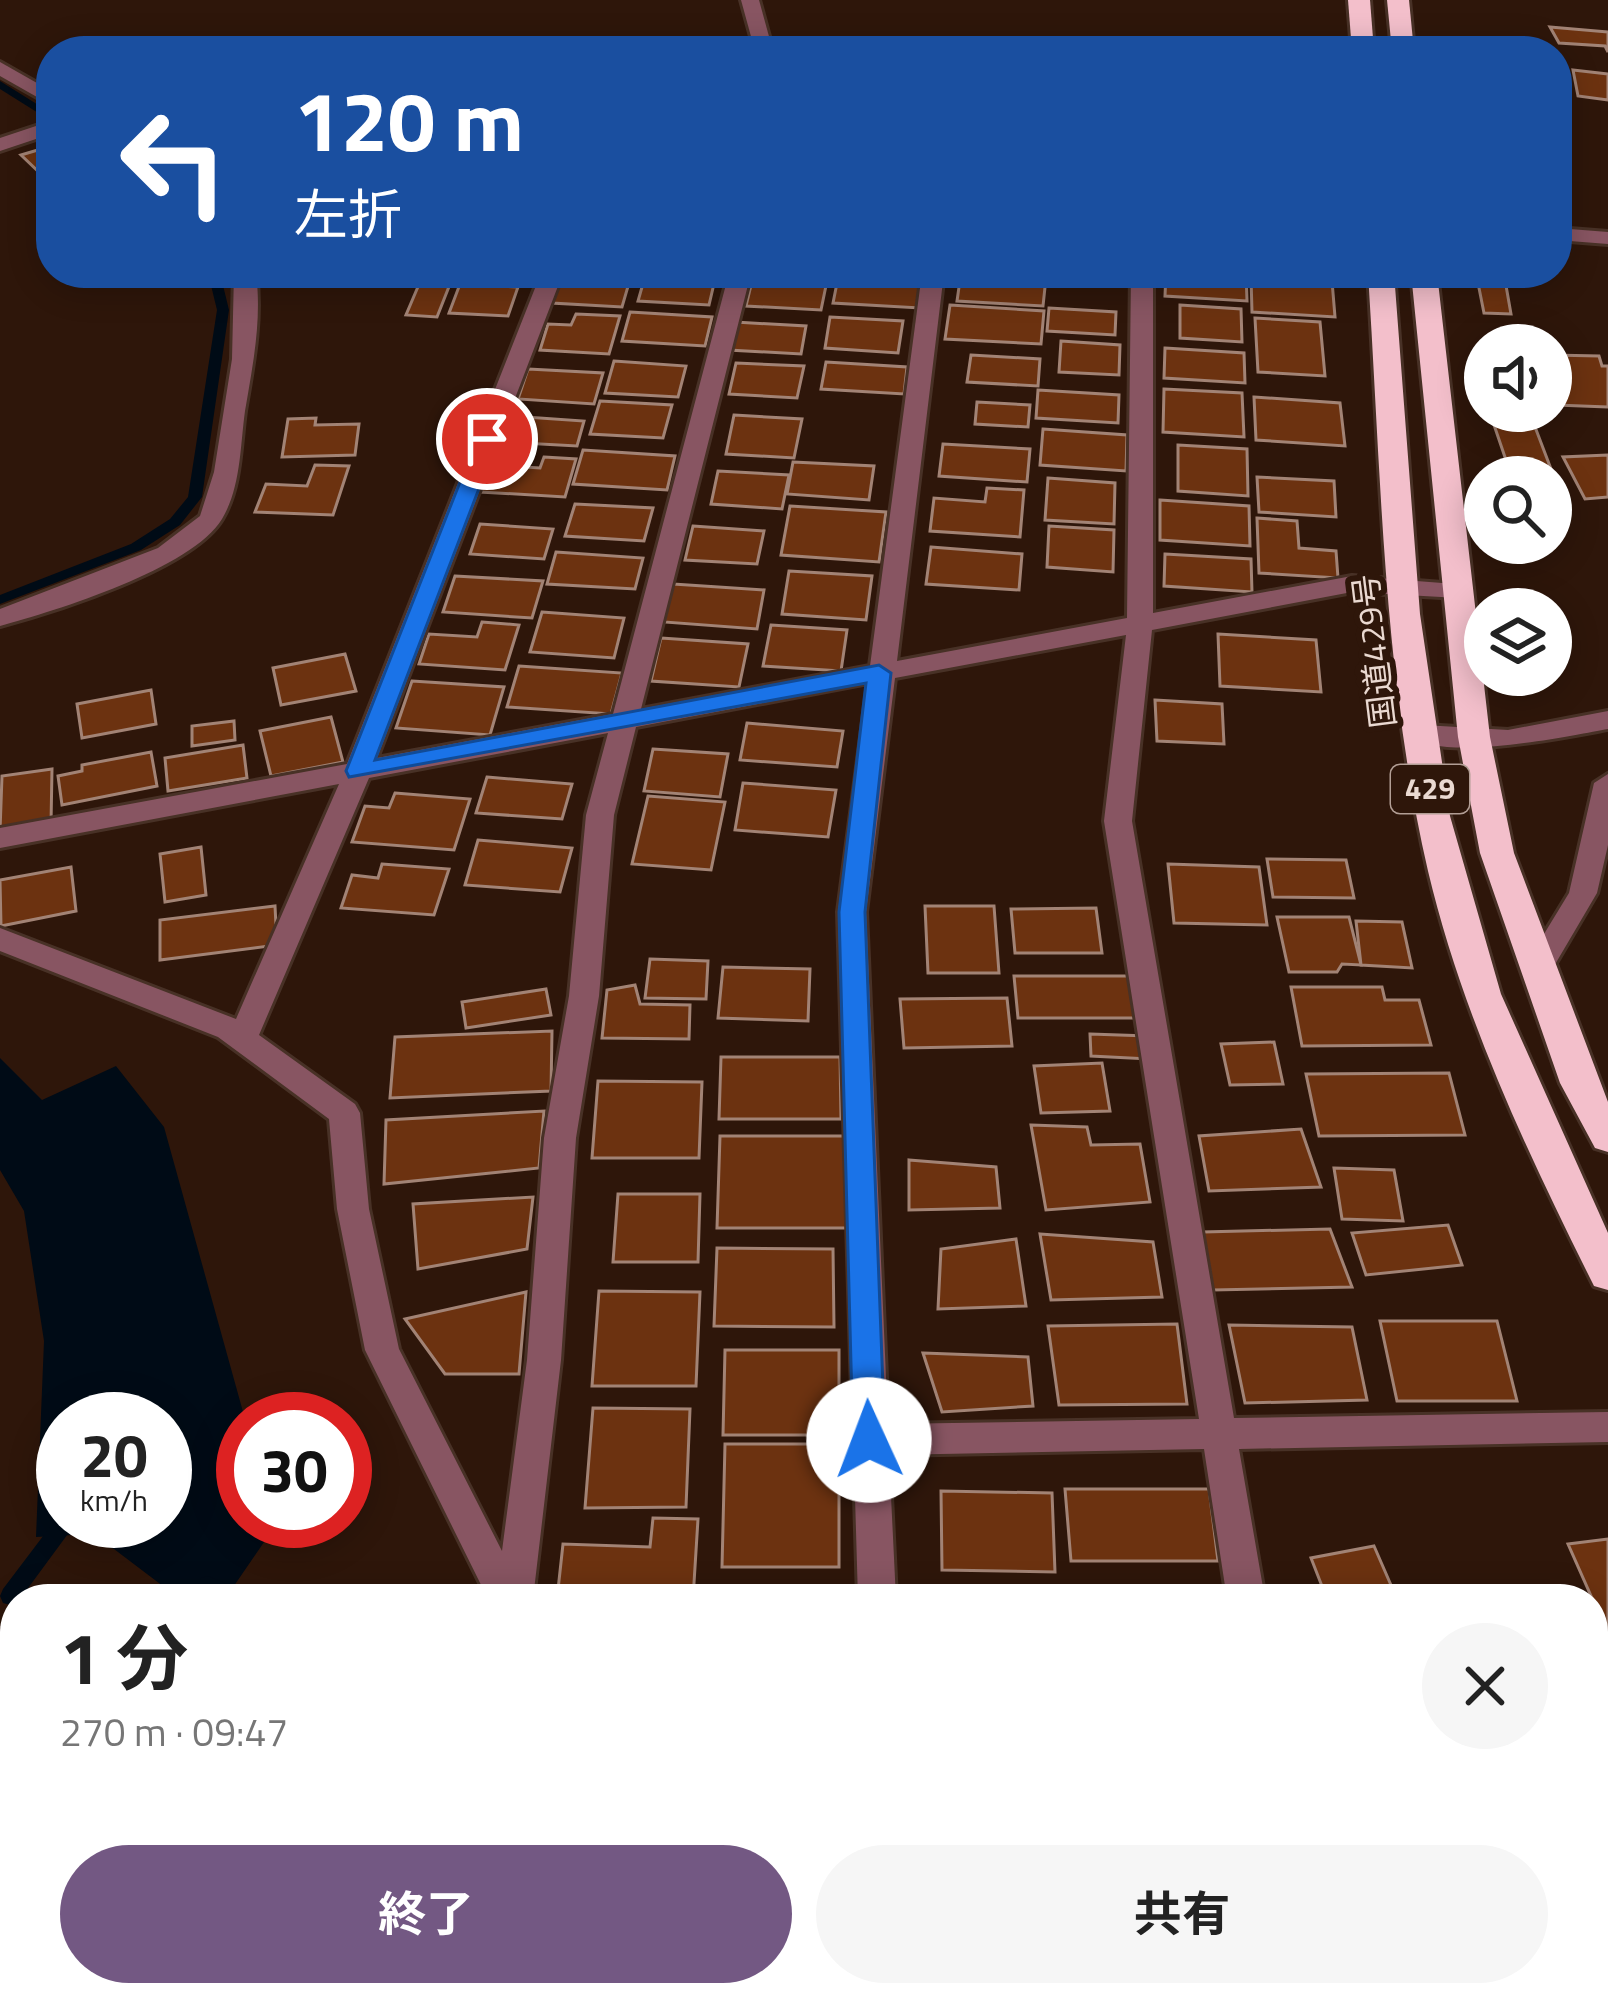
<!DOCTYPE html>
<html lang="ja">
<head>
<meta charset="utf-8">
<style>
	body { margin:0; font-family:"Titillium Web","Noto Sans JP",sans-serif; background:#f6f6f6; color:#222; height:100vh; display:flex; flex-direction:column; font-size:45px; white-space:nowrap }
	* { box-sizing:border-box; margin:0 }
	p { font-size:39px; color:#767676 }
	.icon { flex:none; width:66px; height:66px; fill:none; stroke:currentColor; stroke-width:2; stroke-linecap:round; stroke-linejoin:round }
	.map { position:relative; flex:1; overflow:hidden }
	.drawer { position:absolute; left:0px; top:1584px; width:1608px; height:423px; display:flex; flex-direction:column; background:#fff; border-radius:48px 48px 0 0; box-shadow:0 6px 30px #0003 }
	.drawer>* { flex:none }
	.banner { position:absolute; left:36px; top:36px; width:1536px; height:252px; border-radius:48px; box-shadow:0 6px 30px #0003; background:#1a4fa0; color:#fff; overflow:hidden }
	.controls { position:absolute; left:1464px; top:324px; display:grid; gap:24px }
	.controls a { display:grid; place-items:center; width:108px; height:108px; border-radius:50%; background:#fff; box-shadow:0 6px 30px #0003; font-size:60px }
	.speed { position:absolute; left:36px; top:1392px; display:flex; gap:24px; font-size:60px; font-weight:700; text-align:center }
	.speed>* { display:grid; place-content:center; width:156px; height:156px; border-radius:50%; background:#fff; box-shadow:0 6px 30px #0003; line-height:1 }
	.speed small { font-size:30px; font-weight:400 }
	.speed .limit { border:18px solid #d22; background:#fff; color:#111 }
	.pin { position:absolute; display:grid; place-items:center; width:102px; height:102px; color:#fff; margin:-51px; border:6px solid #fff; border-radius:50%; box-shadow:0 3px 12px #0007 }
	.me { position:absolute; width:132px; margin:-66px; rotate:358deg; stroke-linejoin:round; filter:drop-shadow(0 0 9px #0008) }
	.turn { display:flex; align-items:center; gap:42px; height:252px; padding:0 60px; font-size:54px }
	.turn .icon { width:156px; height:156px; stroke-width:2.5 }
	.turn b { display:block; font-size:84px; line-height:102px }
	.round { display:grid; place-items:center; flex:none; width:126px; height:126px; border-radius:63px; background:#f6f6f6 }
	.headline { display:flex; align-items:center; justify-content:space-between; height:204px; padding:0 60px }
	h1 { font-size:72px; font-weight:700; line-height:90px }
	.cta { display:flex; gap:24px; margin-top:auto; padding:24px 60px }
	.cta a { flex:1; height:138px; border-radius:72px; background:#735883; color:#fff; font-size:48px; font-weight:700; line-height:138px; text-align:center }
	.cta a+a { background:#f6f6f6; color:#222 }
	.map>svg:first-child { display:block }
	.water { fill:#000b16; fill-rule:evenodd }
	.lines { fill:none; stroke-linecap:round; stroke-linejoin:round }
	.stream { fill:#000b16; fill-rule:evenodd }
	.building { fill:#6c3210; stroke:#a28375; stroke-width:3 }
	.minor-casing { stroke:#483126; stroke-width:6 }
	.highway-casing { stroke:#483126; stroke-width:6 }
	.minor { fill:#885562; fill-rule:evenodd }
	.highway { fill:#f3bfcb; fill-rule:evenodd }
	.route { fill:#1a73e8; stroke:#114b97; stroke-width:3 }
	.labels { text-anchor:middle; stroke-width:12; stroke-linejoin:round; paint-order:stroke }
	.shield { fill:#2e160a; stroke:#b29e95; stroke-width:3 }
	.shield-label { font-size:30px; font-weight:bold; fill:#ead9d1 }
	.street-label { font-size:33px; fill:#ead9d1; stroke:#2e160a }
</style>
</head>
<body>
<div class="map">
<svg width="1608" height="2006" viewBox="0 0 1608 2006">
	<rect width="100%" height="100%" fill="#2e160a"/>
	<!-- water -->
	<path class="water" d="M 0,1058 L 42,1100 L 116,1066 L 164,1127 L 245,1419 L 243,1521 L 273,1521 L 275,1526 L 225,1599 L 180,1599 L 114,1549 L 73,1535 L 36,1537 L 44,1341 L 24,1211 L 0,1170 ZM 63,1419 L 165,1419 L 165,1521 L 63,1521 Z"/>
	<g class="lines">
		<!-- stream -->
		<g class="stream">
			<path d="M 0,81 L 51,113 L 51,121 L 0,89 Z"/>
			<path d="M 208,273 L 220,273 L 229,310 L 202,497 L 180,525 L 141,550 L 0,604 L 0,595 L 131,544 L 170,519 L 188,497 L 217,310 Z"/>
			<path d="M 63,1513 L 63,1521 L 76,1521 L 73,1527 L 20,1599 L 15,1599 L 15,1603 L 10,1605 L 3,1603 L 0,1596 L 3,1589 L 59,1515 Z"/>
			<path d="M 208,1576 L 246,1592 L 249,1599 L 217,1599 L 201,1592 L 198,1585 L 201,1578 Z"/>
			<path d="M 955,1992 L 980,1992 L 988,2006 L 963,2006 Z"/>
		</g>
	</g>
	<!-- building -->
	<g class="building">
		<path d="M 1550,27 L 1608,32 L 1608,52 L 1605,46 L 1559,43 Z"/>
		<path d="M 1573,70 L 1608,74 L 1608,100 L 1578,96 Z"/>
		<path d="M 51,146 L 51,171 L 41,174 L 21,155 Z"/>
		<path d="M 646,273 L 716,275 L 709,305 L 638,301 Z"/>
		<path d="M 754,273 L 828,276 L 821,310 L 746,306 Z"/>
		<path d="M 839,273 L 924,277 L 920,308 L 833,303 Z"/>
		<path d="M 961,273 L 1046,278 L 1043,306 L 957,301 Z"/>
		<path d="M 1166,273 L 1246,273 L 1247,301 L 1165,296 Z"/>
		<path d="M 1251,277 L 1332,281 L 1335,317 L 1252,312 Z"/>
		<path d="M 1477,278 L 1505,280 L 1511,314 L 1484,313 Z"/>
		<path d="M 560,279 L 629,283 L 622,307 L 552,303 Z"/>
		<path d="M 420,282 L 450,284 L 437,317 L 406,315 Z"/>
		<path d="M 460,284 L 518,287 L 508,316 L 449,313 Z"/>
		<path d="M 950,305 L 1044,311 L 1041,344 L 945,339 Z"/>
		<path d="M 1180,305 L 1241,309 L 1242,342 L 1180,338 Z"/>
		<path d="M 1049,308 L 1116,312 L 1115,335 L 1047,331 Z"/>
		<path d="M 630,312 L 712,317 L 705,346 L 622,341 Z"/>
		<path d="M 576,314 L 620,316 L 609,354 L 540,350 L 548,324 L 571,325 Z"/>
		<path d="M 830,317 L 903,321 L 898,353 L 825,348 Z"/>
		<path d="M 1255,318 L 1320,322 L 1325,376 L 1258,372 Z"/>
		<path d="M 735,322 L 806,326 L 801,354 L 729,350 Z"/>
		<path d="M 1061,341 L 1120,345 L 1119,375 L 1059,372 Z"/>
		<path d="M 1165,348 L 1244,353 L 1245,383 L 1164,378 Z"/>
		<path d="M 971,355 L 1040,359 L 1038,386 L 967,382 Z"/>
		<path d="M 1551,355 L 1599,356 L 1602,366 L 1608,366 L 1608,407 L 1556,405 Z"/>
		<path d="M 614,361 L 686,366 L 678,397 L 605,393 Z"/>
		<path d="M 826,362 L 907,367 L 904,394 L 821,389 Z"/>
		<path d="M 736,363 L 804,366 L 797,398 L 729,394 Z"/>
		<path d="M 528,369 L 603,373 L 594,404 L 518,399 Z"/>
		<path d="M 1164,389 L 1242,393 L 1244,437 L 1163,432 Z"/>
		<path d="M 1038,390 L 1119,395 L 1118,423 L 1036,418 Z"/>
		<path d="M 1254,397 L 1340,403 L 1345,446 L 1256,440 Z"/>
		<path d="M 600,401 L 672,405 L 663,438 L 590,434 Z"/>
		<path d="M 977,402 L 1030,405 L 1028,427 L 975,424 Z"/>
		<path d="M 734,415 L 802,419 L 794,458 L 726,454 Z"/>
		<path d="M 511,416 L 584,421 L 577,446 L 503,442 Z"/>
		<path d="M 316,418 L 315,425 L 359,424 L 355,455 L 282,457 L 288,419 Z"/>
		<path d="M 1492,419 L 1532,419 L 1551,469 L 1509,469 Z"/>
		<path d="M 1043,429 L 1127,435 L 1126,471 L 1040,465 Z"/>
		<path d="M 943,444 L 1030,449 L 1027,482 L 939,476 Z"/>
		<path d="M 1178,445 L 1247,449 L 1248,496 L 1178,491 Z"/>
		<path d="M 583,450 L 675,456 L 667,490 L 573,484 Z"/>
		<path d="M 1608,455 L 1608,497 L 1585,499 L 1563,457 Z"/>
		<path d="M 544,457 L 576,459 L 565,497 L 481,492 L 490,465 L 540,468 Z"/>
		<path d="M 793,462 L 874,466 L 869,500 L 787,494 Z"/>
		<path d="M 315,465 L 349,466 L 333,515 L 255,512 L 266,484 L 307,486 Z"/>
		<path d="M 718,471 L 789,475 L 782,509 L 711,504 Z"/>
		<path d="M 1257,477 L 1334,481 L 1336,517 L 1259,512 Z"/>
		<path d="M 1048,478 L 1115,483 L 1114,524 L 1045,520 Z"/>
		<path d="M 987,488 L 1024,490 L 1020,537 L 930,531 L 934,498 L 985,502 Z"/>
		<path d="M 1160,500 L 1249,506 L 1250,546 L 1160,540 Z"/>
		<path d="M 575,504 L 653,508 L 644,541 L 565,536 Z"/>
		<path d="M 790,506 L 886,512 L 879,562 L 781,555 Z"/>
		<path d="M 1257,518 L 1297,521 L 1299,548 L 1336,551 L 1338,578 L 1259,573 Z"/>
		<path d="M 480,524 L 553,529 L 544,559 L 470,554 Z"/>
		<path d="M 693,526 L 764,531 L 757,564 L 685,560 Z"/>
		<path d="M 1049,526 L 1114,530 L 1113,572 L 1047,567 Z"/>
		<path d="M 931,547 L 1022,554 L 1019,590 L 926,584 Z"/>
		<path d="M 556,552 L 643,558 L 635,589 L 547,584 Z"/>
		<path d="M 1165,554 L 1251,559 L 1252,592 L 1164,586 Z"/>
		<path d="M 789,571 L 872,576 L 866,620 L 782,614 Z"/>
		<path d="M 455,576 L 543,581 L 532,618 L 443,612 Z"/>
		<path d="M 673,584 L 764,590 L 757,629 L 664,622 Z"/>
		<path d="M 542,612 L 624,618 L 614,658 L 530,652 Z"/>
		<path d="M 482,622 L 519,625 L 505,670 L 419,664 L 429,634 L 477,637 Z"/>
		<path d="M 771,625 L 847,630 L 841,671 L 763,666 Z"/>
		<path d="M 1218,634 L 1316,640 L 1321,692 L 1220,686 Z"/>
		<path d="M 661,638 L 748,644 L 739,687 L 651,681 Z"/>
		<path d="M 345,654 L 356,691 L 281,705 L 273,668 Z"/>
		<path d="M 519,666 L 622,673 L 611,714 L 507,707 Z"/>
		<path d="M 412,681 L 504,687 L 490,735 L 396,728 Z"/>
		<path d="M 151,690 L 156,724 L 82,738 L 77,704 Z"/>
		<path d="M 1155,700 L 1222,704 L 1224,744 L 1157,741 Z"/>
		<path d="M 331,717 L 343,762 L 271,776 L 260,731 Z"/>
		<path d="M 234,721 L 235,740 L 192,746 L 192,726 Z"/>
		<path d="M 747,723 L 843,731 L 837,767 L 740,760 Z"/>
		<path d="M 243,745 L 247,778 L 168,791 L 165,758 Z"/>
		<path d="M 653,749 L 728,754 L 720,797 L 644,791 Z"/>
		<path d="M 151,752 L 157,786 L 62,805 L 58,776 L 82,771 L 82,765 Z"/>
		<path d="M 52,769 L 51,824 L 0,831 L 2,776 Z"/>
		<path d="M 487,777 L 572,784 L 562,819 L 476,813 Z"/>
		<path d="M 743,783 L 836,790 L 828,837 L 735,830 Z"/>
		<path d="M 395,793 L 470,799 L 454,850 L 352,842 L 365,806 L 389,808 Z"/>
		<path d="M 648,796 L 725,802 L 711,870 L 632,864 Z"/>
		<path d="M 478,840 L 572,848 L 560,892 L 465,885 Z"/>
		<path d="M 201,847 L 206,895 L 165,902 L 160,854 Z"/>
		<path d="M 1267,859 L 1346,860 L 1354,898 L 1273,897 Z"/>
		<path d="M 382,864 L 449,869 L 434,915 L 341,908 L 352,875 L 378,878 Z"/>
		<path d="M 1168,864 L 1259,867 L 1267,925 L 1174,923 Z"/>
		<path d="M 71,867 L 76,911 L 1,926 L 0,880 Z"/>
		<path d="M 275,906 L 277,945 L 160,960 L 160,920 Z"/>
		<path d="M 925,906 L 994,906 L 999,973 L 928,973 Z"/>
		<path d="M 1096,908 L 1102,953 L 1015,953 L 1011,909 Z"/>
		<path d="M 1277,917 L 1349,917 L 1361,965 L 1342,964 L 1337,972 L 1289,972 Z"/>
		<path d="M 1356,921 L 1402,922 L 1412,968 L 1361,965 Z"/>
		<path d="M 650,959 L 708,961 L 706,999 L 645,998 Z"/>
		<path d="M 723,967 L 810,969 L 808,1021 L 718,1018 Z"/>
		<path d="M 1014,976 L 1131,976 L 1136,1018 L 1018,1018 Z"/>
		<path d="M 635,985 L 640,1004 L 690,1005 L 689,1039 L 602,1038 L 607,990 Z"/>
		<path d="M 1291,987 L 1382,987 L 1385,1000 L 1419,1000 L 1431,1045 L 1302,1046 Z"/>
		<path d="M 546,989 L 551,1015 L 466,1028 L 462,1002 Z"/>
		<path d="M 1007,998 L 1012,1046 L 904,1048 L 900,999 Z"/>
		<path d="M 552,1031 L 551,1091 L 390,1098 L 395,1037 Z"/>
		<path d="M 1090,1034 L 1148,1036 L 1149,1059 L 1091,1056 Z"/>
		<path d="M 1274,1042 L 1283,1084 L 1230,1085 L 1221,1044 Z"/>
		<path d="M 721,1057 L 840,1057 L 841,1119 L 719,1119 Z"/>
		<path d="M 1102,1063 L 1110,1111 L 1041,1113 L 1034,1066 Z"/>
		<path d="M 1449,1073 L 1465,1135 L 1319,1136 L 1306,1074 Z"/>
		<path d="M 598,1081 L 702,1082 L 699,1158 L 592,1158 Z"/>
		<path d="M 544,1111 L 539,1168 L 384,1184 L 386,1120 Z"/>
		<path d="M 1031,1125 L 1087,1127 L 1091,1145 L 1140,1144 L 1150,1202 L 1046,1210 Z"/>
		<path d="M 1301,1129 L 1321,1187 L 1209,1191 L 1199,1136 Z"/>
		<path d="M 720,1136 L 850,1136 L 852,1228 L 717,1228 Z"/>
		<path d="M 909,1160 L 996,1167 L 1000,1208 L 909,1210 Z"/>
		<path d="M 1334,1168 L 1394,1170 L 1403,1221 L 1342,1219 Z"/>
		<path d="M 618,1194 L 700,1194 L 698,1262 L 613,1262 Z"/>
		<path d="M 533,1197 L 527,1249 L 418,1269 L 413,1204 Z"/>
		<path d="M 1448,1225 L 1462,1265 L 1366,1275 L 1352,1233 Z"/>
		<path d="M 1330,1229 L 1352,1287 L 1213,1290 L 1203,1232 Z"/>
		<path d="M 1040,1234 L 1153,1242 L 1162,1297 L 1051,1300 Z"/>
		<path d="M 1016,1239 L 1026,1306 L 938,1309 L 941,1249 Z"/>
		<path d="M 717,1248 L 833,1249 L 834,1327 L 714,1326 Z"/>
		<path d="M 599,1291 L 700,1292 L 696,1386 L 592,1386 Z"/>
		<path d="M 526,1292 L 519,1374 L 445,1374 L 405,1319 Z"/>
		<path d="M 1380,1321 L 1497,1321 L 1517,1401 L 1397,1401 Z"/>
		<path d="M 1177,1324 L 1187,1404 L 1059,1405 L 1048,1326 Z"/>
		<path d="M 1229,1325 L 1352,1327 L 1367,1400 L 1245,1403 Z"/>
		<path d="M 725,1350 L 839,1350 L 839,1435 L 723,1435 Z"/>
		<path d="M 923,1353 L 1028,1357 L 1033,1406 L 942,1412 Z"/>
		<path d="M 593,1408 L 690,1409 L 686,1507 L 585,1508 Z"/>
		<path d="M 725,1444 L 839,1444 L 839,1567 L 722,1567 Z"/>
		<path d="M 1065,1489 L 1209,1489 L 1218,1561 L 1071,1561 Z"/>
		<path d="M 941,1491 L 1052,1493 L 1055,1572 L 942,1570 Z"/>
		<path d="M 653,1518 L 698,1519 L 693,1599 L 557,1599 L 563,1544 L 650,1547 Z"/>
		<path d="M 1608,1539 L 1608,1632 L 1607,1632 L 1568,1544 Z"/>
		<path d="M 1374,1546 L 1397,1599 L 1327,1599 L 1311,1558 Z"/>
		<path d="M 1593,1760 L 1608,1792 L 1608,1872 L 1593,1875 Z"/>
		<path d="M 0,1856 L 15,1856 L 15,1967 L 0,1968 Z"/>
		<path d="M 583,1992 L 728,1992 L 730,2003 L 584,2006 Z"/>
		<path d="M 737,1992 L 807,1992 L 809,2006 L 739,2006 Z"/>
		<path d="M 1089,1992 L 1153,1992 L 1153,1995 L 1092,2005 Z"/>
		<path d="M 1425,1992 L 1567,1992 L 1573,2006 L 1429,2006 Z"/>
	</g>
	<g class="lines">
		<defs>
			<g id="minor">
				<path d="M 741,0 L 759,0 L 773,51 L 755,51 Z"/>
				<path d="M 0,62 L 51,91 L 51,105 L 0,76 Z"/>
				<path d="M 51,121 L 51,134 L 0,151 L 0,138 Z"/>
				<path d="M 1557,228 L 1608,232 L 1608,244 L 1557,240 Z"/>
				<path d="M 234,273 L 256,273 C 262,320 253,364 245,411 C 240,447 241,487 222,519 C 193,568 56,611 0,626 L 0,609 L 158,548 L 200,516 L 214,472 L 232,359 Z"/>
				<path d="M 541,273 L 563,273 L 377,758 L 613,714 L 729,273 L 751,273 L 641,709 L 870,666 L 922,273 L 944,273 L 897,661 L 1127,618 L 1131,273 L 1153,273 L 1153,613 L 1352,576 L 1468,585 L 1468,595 L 1459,598 L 1352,592 L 1152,630 L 1132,821 L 1234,1418 L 1608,1412 L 1608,1442 L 1239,1449 L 1265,1599 L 1227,1599 L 1204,1449 L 889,1455 L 896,1599 L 858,1599 L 838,912 L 868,683 L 636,727 L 614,815 L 599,996 L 576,1138 L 561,1360 L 533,1599 L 488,1599 L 365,1350 L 337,1209 L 329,1119 L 218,1037 L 0,951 L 0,928 L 236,1019 L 339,784 L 0,848 L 0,828 L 347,764 ZM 1126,635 L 1104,821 L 1199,1419 L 888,1424 L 866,912 L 895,678 ZM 608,733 L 586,815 L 569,996 L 544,1138 L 527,1360 L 502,1551 L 399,1349 L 369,1209 L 360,1113 L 355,1104 L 259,1035 L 369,778 Z"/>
				<path d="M 1608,711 L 1608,729 C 1569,736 1437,764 1410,734 L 1423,725 L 1508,730 Z"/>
				<path d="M 1608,774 L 1608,845 L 1597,893 L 1547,978 L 1527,978 L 1522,970 L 1569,893 L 1594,783 Z"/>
				<path d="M 0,1629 L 15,1635 L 15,1671 L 0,1665 Z"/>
				<path d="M 257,1992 L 382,1992 L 376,2006 L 251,2006 Z"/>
				<rect x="517" y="1992" width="42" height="14"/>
				<path d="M 842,1992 L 886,1992 L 892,2006 L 848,2006 Z"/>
				<path d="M 1016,1992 L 1061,1992 L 1067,2006 L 1022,2006 Z"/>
				<path d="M 1356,1992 L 1398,1992 L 1403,2006 L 1361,2006 Z"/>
			</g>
			<g id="highway">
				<path d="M 1348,0 L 1370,0 L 1374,51 L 1352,51 Z"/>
				<path d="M 1387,0 L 1409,0 L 1414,51 L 1392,51 Z"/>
				<path d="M 1368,273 L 1394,273 L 1420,614 L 1450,816 L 1501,994 L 1608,1233 L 1608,1290 L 1594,1286 C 1528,1154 1462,1015 1428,871 C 1383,676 1381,473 1368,273 Z"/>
				<path d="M 1411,273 L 1437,273 L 1490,737 L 1514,853 L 1608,1102 L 1608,1152 L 1595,1148 L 1560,1083 L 1480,853 L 1458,737 Z"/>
			</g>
		</defs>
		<!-- minor casing -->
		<use href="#minor" class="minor-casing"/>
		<!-- highway casing -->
		<use href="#highway" class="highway-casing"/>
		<!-- minor -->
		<use href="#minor" class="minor"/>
		<!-- highway -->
		<use href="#highway" class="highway"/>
	</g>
	<!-- route -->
	<path class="route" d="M 487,433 L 498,439 L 375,760 L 879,665 L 891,673 L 865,912 L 885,1440 L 881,1450 L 858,1450 L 853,1440 L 839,912 L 866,683 L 349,777 L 346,771 L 477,439 Z"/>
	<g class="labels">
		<!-- shield labels -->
		<rect class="shield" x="1391" y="765" width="78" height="48" rx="9"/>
		<g class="shield-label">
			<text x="1430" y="799">429</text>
		</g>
		<!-- street labels -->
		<g class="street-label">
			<text transform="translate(1374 651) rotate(-97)" y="12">国道429号</text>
		</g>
	</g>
</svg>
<div class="controls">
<a><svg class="icon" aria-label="sound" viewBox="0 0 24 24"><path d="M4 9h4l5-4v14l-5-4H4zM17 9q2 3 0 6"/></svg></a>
<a><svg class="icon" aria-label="search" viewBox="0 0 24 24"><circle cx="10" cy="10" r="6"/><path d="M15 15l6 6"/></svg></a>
<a><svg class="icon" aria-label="layers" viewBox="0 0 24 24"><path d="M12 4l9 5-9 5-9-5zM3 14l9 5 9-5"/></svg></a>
</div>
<div class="speed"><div>20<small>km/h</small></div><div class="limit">30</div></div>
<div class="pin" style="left:487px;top:439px;background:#d93025"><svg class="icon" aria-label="arrive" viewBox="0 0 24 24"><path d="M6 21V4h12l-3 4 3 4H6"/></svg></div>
<svg class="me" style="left:869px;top:1440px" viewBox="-20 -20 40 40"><circle r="19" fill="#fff"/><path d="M0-13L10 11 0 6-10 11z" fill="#1a73e8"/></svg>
<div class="banner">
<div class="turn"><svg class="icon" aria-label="left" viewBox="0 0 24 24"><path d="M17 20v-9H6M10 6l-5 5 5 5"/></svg><div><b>120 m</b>左折</div></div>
</div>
<section class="drawer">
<div class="headline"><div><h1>1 分</h1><p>270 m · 09:47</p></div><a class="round"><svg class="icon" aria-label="close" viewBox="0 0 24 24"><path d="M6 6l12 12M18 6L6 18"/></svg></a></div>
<div class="cta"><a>終了</a><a>共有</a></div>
</section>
</div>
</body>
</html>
